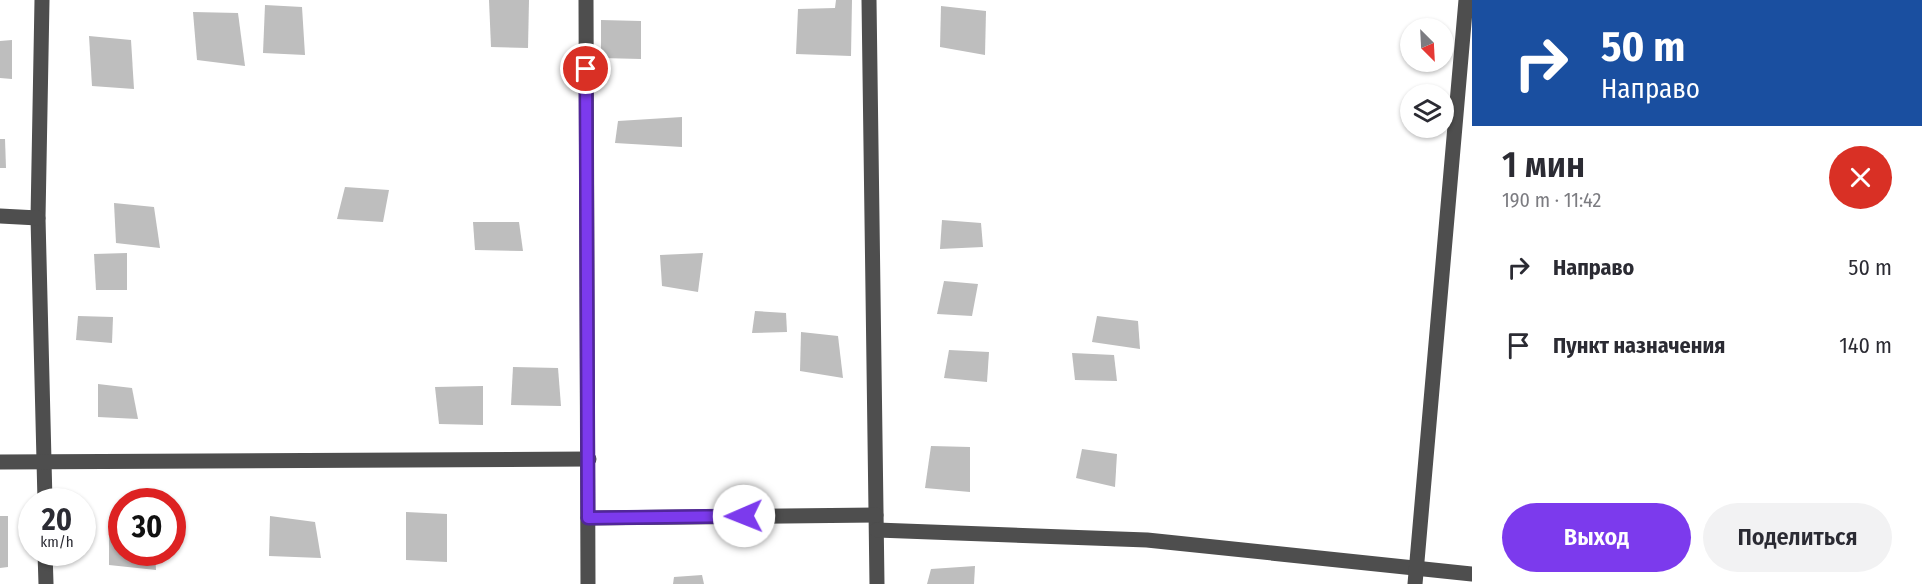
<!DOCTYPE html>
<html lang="ru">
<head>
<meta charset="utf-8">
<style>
	body { margin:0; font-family:"Fira Sans Condensed",sans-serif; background:#f2f2f3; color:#2b2b33; height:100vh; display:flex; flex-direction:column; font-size:22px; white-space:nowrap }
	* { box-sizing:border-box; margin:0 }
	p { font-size:20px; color:#7c7c81 }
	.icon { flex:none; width:33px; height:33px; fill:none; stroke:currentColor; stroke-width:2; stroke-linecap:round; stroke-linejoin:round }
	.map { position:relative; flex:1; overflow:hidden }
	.panel { display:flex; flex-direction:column; background:#fff; width:450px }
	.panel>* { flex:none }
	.hud { background:#1a4fa0; color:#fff; overflow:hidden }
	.needle { width:39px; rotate:156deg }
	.buttons { position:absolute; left:1400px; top:18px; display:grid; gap:12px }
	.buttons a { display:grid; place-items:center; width:54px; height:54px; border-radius:50%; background:#fff; box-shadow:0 2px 4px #0004; font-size:30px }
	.speed { position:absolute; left:18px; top:488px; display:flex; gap:12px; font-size:30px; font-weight:700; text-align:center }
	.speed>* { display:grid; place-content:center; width:78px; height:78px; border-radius:50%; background:#fff; box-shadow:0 2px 4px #0004; line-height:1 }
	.speed small { font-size:15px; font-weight:400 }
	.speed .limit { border:9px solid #d22; background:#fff; color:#111 }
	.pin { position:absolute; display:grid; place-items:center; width:51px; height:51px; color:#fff; margin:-26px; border:3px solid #fff; border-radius:50%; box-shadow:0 2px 6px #0007 }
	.me { position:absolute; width:66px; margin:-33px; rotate:269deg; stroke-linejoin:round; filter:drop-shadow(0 0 4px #0008) }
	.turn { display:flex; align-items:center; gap:21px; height:126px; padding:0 30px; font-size:27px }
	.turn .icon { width:78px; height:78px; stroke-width:2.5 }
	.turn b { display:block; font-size:42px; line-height:51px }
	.round { display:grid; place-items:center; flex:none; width:63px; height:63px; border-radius:32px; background:#f2f2f3 }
	.headline { display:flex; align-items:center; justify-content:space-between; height:102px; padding:0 30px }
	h1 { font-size:36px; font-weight:600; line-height:45px }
	.action { display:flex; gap:12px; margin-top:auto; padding:12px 30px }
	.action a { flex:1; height:69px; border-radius:36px; background:#7c3aed; color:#fff; font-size:24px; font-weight:600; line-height:69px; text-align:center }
	.action a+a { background:#f2f2f3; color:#2b2b33 }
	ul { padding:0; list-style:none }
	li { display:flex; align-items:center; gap:18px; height:78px; padding:0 30px }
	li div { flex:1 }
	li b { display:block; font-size:22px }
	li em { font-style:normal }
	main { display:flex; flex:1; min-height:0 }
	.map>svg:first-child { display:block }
	.building { fill:#bebebe }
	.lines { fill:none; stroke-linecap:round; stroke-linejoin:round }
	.minor { stroke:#4e4e4e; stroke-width:15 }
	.route-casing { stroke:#51269a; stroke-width:15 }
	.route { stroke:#7c3aed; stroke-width:10 }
</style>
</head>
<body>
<main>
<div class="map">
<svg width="1472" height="584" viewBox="0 0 1472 584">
	<rect width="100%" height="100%" fill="#fff"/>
	<!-- building -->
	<g class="building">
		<path d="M 489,0 L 529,0 L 528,48 L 491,47 Z"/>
		<path d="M 836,0 L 852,0 L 851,56 L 796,54 L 798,9 L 835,8 Z"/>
		<path d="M 265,5 L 302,7 L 305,55 L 263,53 Z"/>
		<path d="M 941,6 L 986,11 L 985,55 L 940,47 Z"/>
		<path d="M 193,12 L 238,13 L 245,66 L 197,60 Z"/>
		<path d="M 601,20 L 641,21 L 641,59 L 601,58 Z"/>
		<path d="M 89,36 L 131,40 L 134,89 L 92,86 Z"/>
		<path d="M 12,40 L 12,79 L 0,78 L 0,41 Z"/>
		<path d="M 682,117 L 682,147 L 615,143 L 618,121 Z"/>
		<path d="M 0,139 L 5,139 L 6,168 L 0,168 Z"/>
		<path d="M 345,187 L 389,190 L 383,222 L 337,219 Z"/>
		<path d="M 114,203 L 154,207 L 160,248 L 116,243 Z"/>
		<path d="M 942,220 L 981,223 L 983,247 L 940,249 Z"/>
		<path d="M 473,222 L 519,222 L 523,251 L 475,250 Z"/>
		<path d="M 127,253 L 127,290 L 96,290 L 94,254 Z"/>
		<path d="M 703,253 L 698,292 L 662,286 L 660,255 Z"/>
		<path d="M 944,281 L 978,284 L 972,316 L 937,314 Z"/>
		<path d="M 755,311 L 786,313 L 787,332 L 752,333 Z"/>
		<path d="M 78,316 L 113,317 L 112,343 L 76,340 Z"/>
		<path d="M 1097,316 L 1138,321 L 1140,349 L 1092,342 Z"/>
		<path d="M 801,332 L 838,336 L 843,378 L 800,371 Z"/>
		<path d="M 949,350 L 989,352 L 987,382 L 944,378 Z"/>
		<path d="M 1072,353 L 1114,355 L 1117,381 L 1075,380 Z"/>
		<path d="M 513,367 L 558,368 L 561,406 L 511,405 Z"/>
		<path d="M 98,384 L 132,388 L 138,419 L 98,417 Z"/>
		<path d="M 483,386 L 483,425 L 439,424 L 435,387 Z"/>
		<path d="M 931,446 L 970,447 L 970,492 L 925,488 Z"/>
		<path d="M 1082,449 L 1117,454 L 1115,487 L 1076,478 Z"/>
		<path d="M 406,512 L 447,514 L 447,562 L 406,560 Z"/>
		<path d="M 0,516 L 8,516 L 8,567 L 0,568 Z"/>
		<path d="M 122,516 L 122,552 L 155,552 L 156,570 L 109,565 L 109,517 Z"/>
		<path d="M 270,516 L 315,522 L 321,558 L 269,556 Z"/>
		<path d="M 975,566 L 974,584 L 927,584 L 931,569 Z"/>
		<path d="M 702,575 L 704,584 L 673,584 L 674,577 Z"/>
	</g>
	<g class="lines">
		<!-- minor -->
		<g class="minor">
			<path d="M 42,0 L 38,218 L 45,501"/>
			<path d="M 586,0 L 588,584"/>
			<path d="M 869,0 L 877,584"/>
			<path d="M 0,216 L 38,218"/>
			<path d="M 0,462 L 589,459"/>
			<path d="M 588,518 L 876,515"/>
			<path d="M 877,530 L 1147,540 L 1472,574"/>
			<path d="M 45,552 L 46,584"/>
			<path d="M 1415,584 L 1466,0"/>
		</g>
	</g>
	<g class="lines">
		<defs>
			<path id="route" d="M 586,69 L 588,518 L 744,516"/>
		</defs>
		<!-- route casing -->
		<use href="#route" class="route-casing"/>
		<!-- route -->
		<use href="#route" class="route"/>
	</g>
</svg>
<div class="buttons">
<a><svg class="needle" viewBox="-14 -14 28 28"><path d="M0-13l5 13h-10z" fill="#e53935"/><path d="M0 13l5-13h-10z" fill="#7c7c81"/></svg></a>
<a><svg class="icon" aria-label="layers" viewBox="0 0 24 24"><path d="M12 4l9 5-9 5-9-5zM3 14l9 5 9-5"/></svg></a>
</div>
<div class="speed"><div>20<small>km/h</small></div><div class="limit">30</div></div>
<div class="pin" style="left:586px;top:69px;background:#d93025"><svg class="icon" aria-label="arrive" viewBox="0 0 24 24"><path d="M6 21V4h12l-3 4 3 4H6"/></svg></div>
<svg class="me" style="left:744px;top:516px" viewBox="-20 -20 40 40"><circle r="19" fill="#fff"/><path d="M0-13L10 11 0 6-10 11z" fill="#7c3aed"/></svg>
</div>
<section class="panel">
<div class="hud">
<div class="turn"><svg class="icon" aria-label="right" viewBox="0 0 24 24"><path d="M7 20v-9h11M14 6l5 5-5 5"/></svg><div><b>50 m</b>Направо</div></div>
</div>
<div class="headline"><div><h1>1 мин</h1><p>190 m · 11:42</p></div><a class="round" style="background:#d93025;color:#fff"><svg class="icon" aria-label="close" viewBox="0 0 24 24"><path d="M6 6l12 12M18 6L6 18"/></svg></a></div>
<ul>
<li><svg class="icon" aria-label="right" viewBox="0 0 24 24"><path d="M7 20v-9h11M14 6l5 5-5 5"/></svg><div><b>Направо</b></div><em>50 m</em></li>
<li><svg class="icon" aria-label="arrive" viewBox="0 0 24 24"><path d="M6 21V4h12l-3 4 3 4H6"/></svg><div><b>Пункт назначения</b></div><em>140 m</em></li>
</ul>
<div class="action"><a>Выход</a><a>Поделиться</a></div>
</section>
</main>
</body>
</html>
